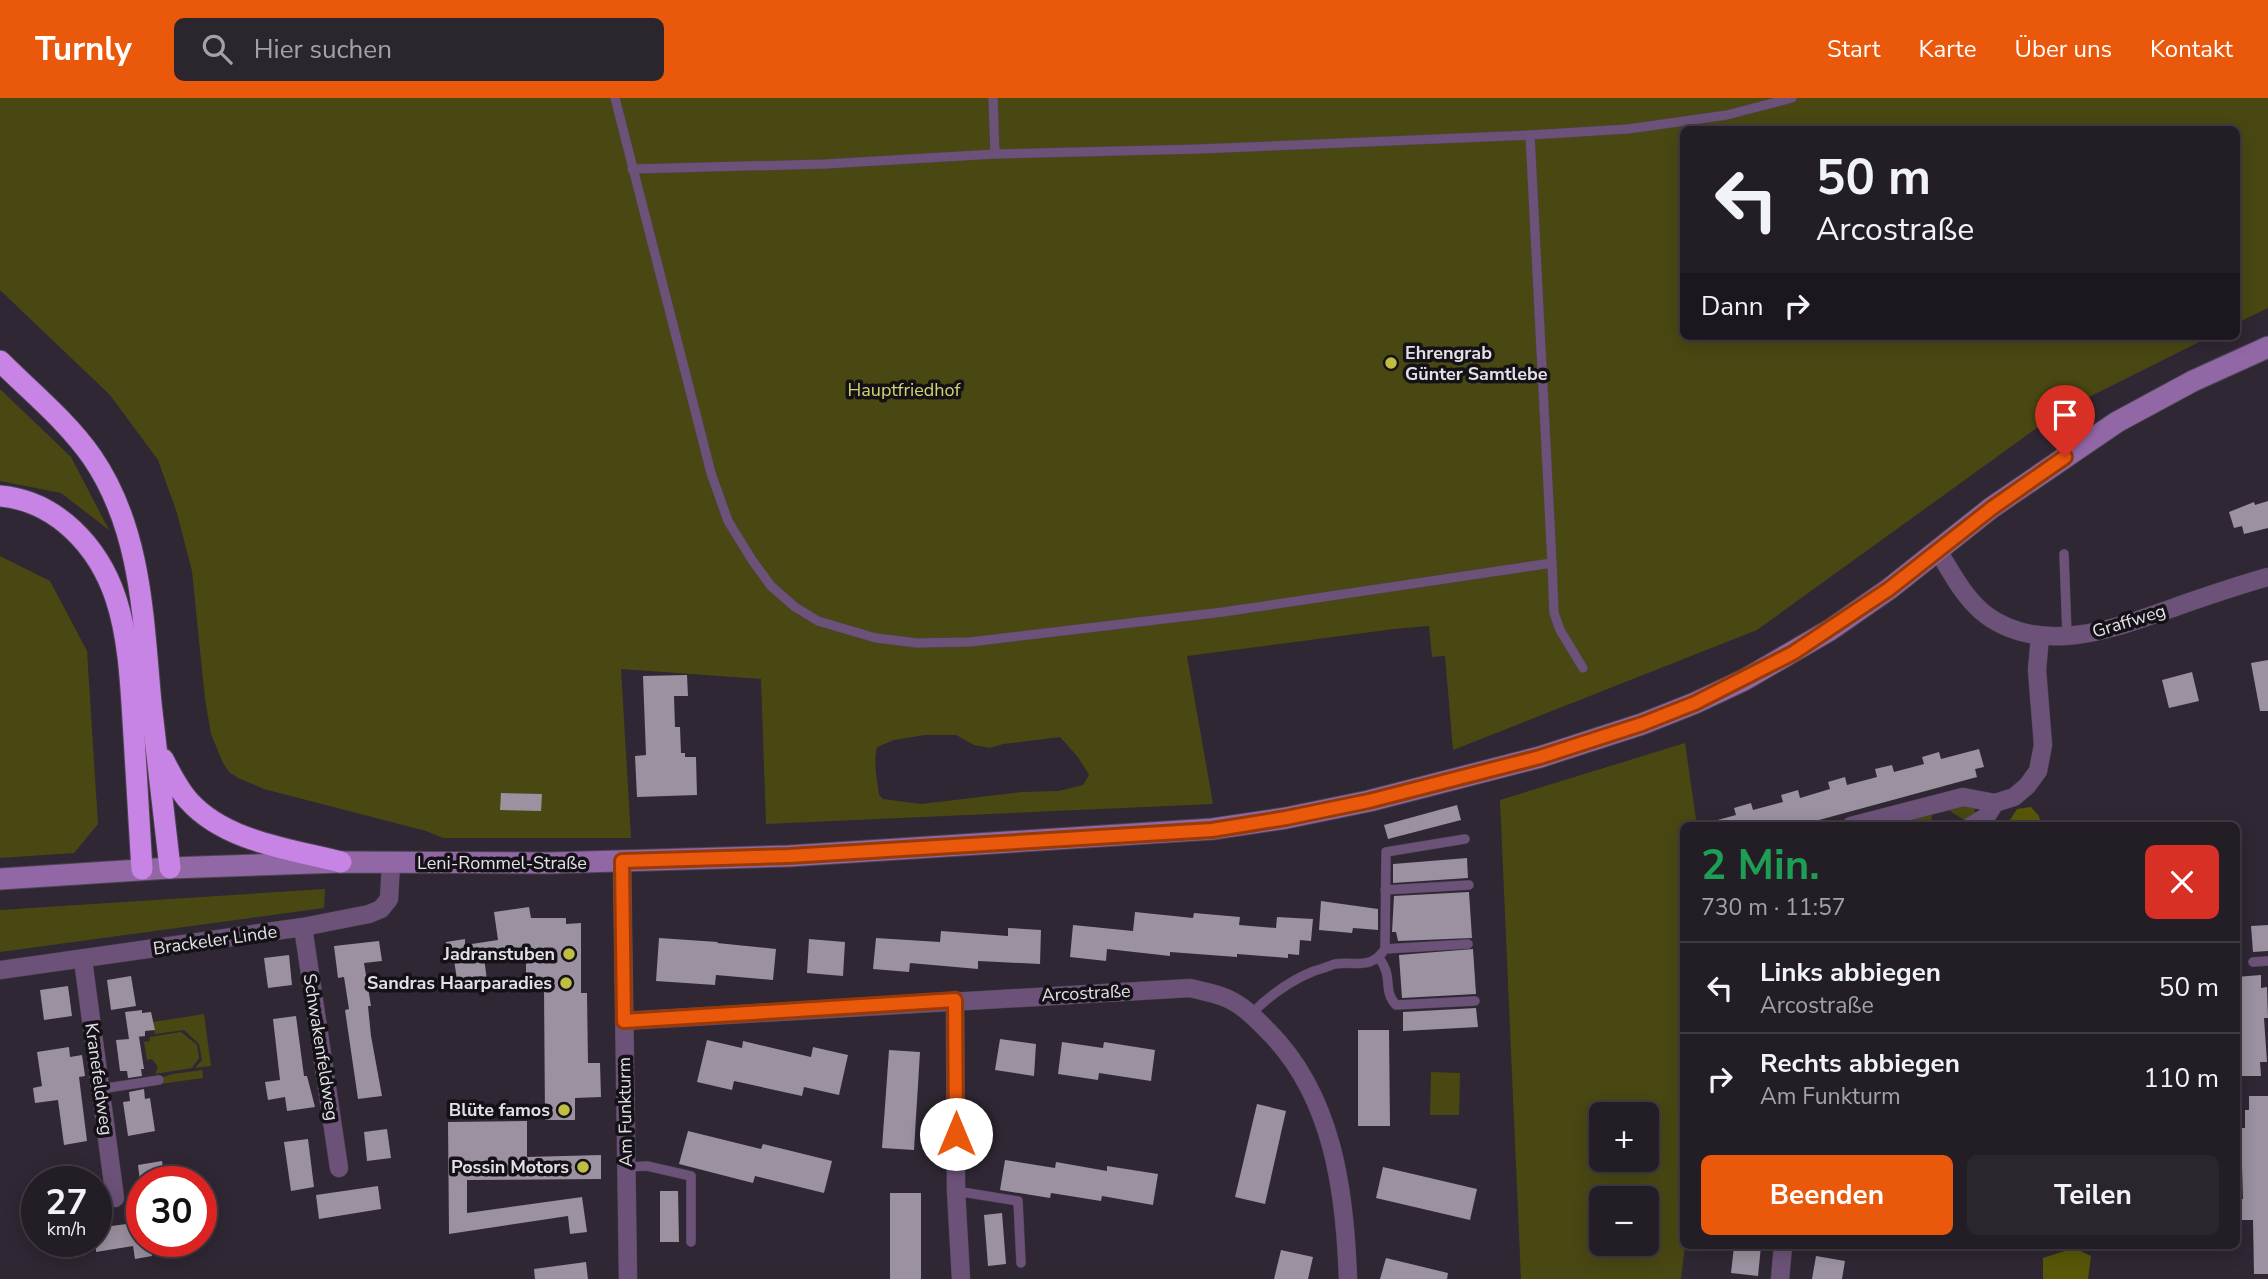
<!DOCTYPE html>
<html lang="de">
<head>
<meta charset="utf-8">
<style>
	body { margin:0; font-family:"Nunito Sans",sans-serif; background:#2b262e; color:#f1f3f6; height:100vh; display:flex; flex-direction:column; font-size:26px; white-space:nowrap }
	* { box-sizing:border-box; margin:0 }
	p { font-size:23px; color:#a3a2a7 }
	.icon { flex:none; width:38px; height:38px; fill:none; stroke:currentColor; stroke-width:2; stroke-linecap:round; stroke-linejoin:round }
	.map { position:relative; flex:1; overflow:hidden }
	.drawer { position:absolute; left:1680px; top:724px; width:560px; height:427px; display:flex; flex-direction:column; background:#231d26; border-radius:10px; box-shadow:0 4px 18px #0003,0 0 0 2px #403b43 }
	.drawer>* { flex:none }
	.hud { position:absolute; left:1680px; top:28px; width:560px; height:214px; border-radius:10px; box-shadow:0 4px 18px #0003,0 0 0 2px #403b43; background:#231d26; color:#f1f3f6; overflow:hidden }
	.buttons { position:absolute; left:1589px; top:1004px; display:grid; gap:14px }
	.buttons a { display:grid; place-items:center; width:70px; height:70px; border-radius:10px; background:#231d26; box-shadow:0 4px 18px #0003,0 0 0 2px #403b43; font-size:35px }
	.speed { position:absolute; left:21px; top:1068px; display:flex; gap:14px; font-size:35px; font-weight:700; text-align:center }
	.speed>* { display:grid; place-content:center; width:91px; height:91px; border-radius:50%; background:#231d26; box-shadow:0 4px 18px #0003,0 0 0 2px #403b43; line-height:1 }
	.speed small { font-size:18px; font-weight:400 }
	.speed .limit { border:10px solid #d22; background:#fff; color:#111 }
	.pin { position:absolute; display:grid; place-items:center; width:60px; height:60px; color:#fff; margin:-72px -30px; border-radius:50% 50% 50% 0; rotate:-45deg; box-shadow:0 0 7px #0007 }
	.pin .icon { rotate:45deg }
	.me { position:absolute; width:77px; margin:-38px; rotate:0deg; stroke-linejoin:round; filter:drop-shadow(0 0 5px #0008) }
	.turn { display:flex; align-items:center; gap:24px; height:147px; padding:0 21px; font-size:32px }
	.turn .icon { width:91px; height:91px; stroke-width:2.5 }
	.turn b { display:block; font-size:49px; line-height:60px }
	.then { display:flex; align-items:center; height:66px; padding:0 21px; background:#0003; gap:14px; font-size:26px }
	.round { display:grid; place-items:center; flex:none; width:74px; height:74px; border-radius:10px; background:#2b262e }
	.overview { display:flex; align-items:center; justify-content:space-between; height:119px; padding:0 21px }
	h1 { font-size:42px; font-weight:700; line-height:52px; color:#1e9e55 }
	.action { display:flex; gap:14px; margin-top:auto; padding:14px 21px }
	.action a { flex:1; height:80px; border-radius:10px; background:#ea580c; color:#fff; font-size:28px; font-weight:700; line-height:80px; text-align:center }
	.action a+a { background:#2b262e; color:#f1f3f6 }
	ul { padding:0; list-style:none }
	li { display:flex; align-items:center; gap:21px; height:91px; padding:0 21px; border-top:2px solid #403b43 }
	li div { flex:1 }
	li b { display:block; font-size:26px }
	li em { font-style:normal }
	header { display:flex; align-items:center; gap:42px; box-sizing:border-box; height:98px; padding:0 35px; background:#ea580c; color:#fff }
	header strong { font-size:33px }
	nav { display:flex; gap:38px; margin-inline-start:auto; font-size:24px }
	.search { width:490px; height:63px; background:#2b262e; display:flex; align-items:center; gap:18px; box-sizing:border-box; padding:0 24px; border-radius:10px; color:#a3a2a7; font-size:26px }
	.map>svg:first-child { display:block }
	.green { fill:#494813; fill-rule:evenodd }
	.water { fill:#585708 }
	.building { fill:#9b91a0 }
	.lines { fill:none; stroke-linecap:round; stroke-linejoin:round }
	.lane-casing { stroke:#4c4550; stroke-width:10 }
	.street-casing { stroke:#4c4550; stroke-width:19 }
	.secondary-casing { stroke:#4c4550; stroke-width:23 }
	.highway-casing { stroke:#4c4550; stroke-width:23 }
	.lane { stroke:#6c5279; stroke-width:9 }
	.street { stroke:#6c5279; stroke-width:18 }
	.secondary { stroke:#9167a5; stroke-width:21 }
	.highway { stroke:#c784e5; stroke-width:21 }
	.route-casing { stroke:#983908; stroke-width:18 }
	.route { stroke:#ea580c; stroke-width:12 }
	.poi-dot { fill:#bfbe42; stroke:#151217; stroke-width:2.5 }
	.labels { text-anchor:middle; stroke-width:7; stroke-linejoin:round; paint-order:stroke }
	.poi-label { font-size:18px; font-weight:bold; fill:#e5e0e8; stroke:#151217; text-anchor:end }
	.park-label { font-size:18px; fill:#d4d571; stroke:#151217 }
	.street-label { font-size:18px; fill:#e5e0e8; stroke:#151217 }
</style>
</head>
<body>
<header>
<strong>Turnly</strong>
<div class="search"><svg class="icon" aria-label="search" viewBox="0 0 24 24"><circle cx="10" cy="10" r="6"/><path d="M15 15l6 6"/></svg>Hier suchen</div>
<nav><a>Start</a><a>Karte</a><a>Über uns</a><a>Kontakt</a></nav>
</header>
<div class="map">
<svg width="2268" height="1181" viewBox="0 0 2268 1181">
	<rect width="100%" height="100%" fill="#2f2733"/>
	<!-- green -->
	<g class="green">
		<path d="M 0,0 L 2268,0 L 2268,210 L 2237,225 L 2236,32 L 1684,32 L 1684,238 L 2211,238 L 2059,314 L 1757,532 L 1453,652 L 1445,558 L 1432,559 L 1429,528 L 1394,531 L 1187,558 L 1213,706 L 766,726 L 761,581 L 621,571 L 631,740 L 443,740 L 426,733 L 264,691 L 238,680 L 229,674 L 223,665 L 211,636 L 205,601 L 192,473 L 177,415 L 158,362 L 110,297 L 0,192 ZM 925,637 L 956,637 L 974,647 L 990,650 L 1003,646 L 1060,639 L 1078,659 L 1089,677 L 1083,687 L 1059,693 L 1022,694 L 921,706 L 883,701 L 879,697 C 877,681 873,665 877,649 L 894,642 Z"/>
		<path d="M 0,291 L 71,359 L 109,432 L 61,395 L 0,383 Z"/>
		<path d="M 0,458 L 50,483 L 87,553 L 98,726 L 74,755 L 0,760 Z"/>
		<path d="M 1685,645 L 1697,728 L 1684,728 L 1685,1148 L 1681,1181 L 1521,1181 L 1500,702 ZM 1601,1017 L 1647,1017 L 1647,1062 L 1601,1062 ZM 1601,1101 L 1647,1101 L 1647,1146 L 1601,1146 Z"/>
		<path d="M 1964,704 L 1975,710 L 1975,717 L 1967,724 L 1944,709 Z"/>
		<path d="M 1933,713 L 1930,727 L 1938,726 L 1937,728 L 1893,728 L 1892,723 Z"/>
		<path d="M 325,791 L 324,810 L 0,854 L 0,812 Z"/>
		<path d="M 204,916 L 211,968 L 195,970 L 202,962 L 199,946 L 184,932 L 155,936 L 153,924 Z"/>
		<path d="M 181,934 L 197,947 L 199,960 L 192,970 L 155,976 L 158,969 L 152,961 L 147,962 L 144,944 L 150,943 L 150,939 Z"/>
		<path d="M 202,972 L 203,980 L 160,986 L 160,980 L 173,976 Z"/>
		<path d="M 1431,974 L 1460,975 L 1459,1017 L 1430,1017 Z"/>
	</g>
	<!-- water -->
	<g class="water">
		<path d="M 2031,709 L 2039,718 L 2041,728 L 2009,728 L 2008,725 L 2017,711 Z"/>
		<path d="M 2074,1150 L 2091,1158 L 2088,1181 L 2043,1181 L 2043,1160 Z"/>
	</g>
	<!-- building -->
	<g class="building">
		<path d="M 2268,403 L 2268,430 L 2244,436 L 2242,428 L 2234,430 L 2229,414 L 2254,404 L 2255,407 Z"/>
		<path d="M 2268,562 L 2268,613 L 2260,613 L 2251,565 Z"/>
		<path d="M 2192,574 L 2199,603 L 2169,610 L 2162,582 Z"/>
		<path d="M 687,577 L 688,598 L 674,598 L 675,629 L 680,629 L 681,655 L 685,655 L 685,659 L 696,659 L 697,697 L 637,699 L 635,658 L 646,657 L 643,578 Z"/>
		<path d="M 1979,651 L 1984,669 L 1975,671 L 1977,679 L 1797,728 L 1714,728 L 1714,723 L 1736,717 L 1734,710 L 1751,705 L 1753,712 L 1783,704 L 1781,697 L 1798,692 L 1800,700 L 1830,691 L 1828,684 L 1845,679 L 1847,687 L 1877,679 L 1875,671 L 1892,667 L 1894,674 L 1924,666 L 1922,659 L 1939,654 L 1941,661 Z"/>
		<path d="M 501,695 L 542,696 L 541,713 L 500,712 Z"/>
		<path d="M 1457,707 L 1461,722 L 1388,741 L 1384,727 Z"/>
		<path d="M 1467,760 L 1468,780 L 1393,785 L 1393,766 Z"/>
		<path d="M 1469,794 L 1472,840 L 1398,843 L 1396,834 L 1392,834 L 1394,798 Z"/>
		<path d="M 1321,803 L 1378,811 L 1378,832 L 1353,830 L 1352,835 L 1319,832 Z"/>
		<path d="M 529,809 L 531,820 L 566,820 L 566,826 L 581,825 L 581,895 L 587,895 L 588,965 L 600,965 L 601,999 L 575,1000 L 575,1022 L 545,1022 L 544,889 L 526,889 L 526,854 L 484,859 L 488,890 L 470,893 L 469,887 L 458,888 L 454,862 L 447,863 L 446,844 L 465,841 L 465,847 L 498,842 L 494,814 Z"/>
		<path d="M 1135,814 L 1193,820 L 1194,815 L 1240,819 L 1239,827 L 1276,830 L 1277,819 L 1313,821 L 1311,843 L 1300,842 L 1299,857 L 1288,856 L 1288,860 L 1237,856 L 1237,859 L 1170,854 L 1170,858 L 1107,851 L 1106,863 L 1070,859 L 1073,827 L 1133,833 Z"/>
		<path d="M 2268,827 L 2268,853 L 2253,854 L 2251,828 Z"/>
		<path d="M 1008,830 L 1041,832 L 1040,866 L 978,863 L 978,871 L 910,865 L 909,874 L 873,871 L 876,840 L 940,844 L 941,833 L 1008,838 Z"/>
		<path d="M 659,840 L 718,844 L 717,845 L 776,851 L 773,882 L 716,877 L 715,887 L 656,883 Z"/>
		<path d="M 809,841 L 845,844 L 843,878 L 807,875 Z"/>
		<path d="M 379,843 L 382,863 L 364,865 L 371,908 L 368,908 L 371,938 L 382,998 L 358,1001 L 345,912 L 349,911 L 344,879 L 338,880 L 334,848 Z"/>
		<path d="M 1473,851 L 1476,896 L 1402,900 L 1399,857 Z"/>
		<path d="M 289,857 L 292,887 L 268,890 L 264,860 Z"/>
		<path d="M 2261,877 L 2261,890 L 2267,889 L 2268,920 L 2264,920 L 2267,964 L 2260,964 L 2261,978 L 2236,978 L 2236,879 Z"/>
		<path d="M 131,878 L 136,908 L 111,912 L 107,882 Z"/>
		<path d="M 68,888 L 72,918 L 44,922 L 40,892 Z"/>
		<path d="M 1476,910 L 1478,929 L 1403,933 L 1403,914 Z"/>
		<path d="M 142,912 L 142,915 L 151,914 L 155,932 L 145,933 L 145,938 L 137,939 L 139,939 L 144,971 L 141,971 L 142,978 L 128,980 L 127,973 L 120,973 L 116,942 L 129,941 L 125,914 Z"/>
		<path d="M 296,918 L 304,978 L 307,978 L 315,1009 L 287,1013 L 285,999 L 268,1002 L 265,984 L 280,982 L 273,921 Z"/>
		<path d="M 1358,932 L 1389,932 L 1390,1028 L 1358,1028 Z"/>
		<path d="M 1000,941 L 1036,946 L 1034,978 L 995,972 Z"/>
		<path d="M 707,942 L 742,950 L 743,943 L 811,959 L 813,949 L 848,957 L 839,997 L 804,989 L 802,998 L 734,983 L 732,992 L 697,984 Z"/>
		<path d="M 1062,944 L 1103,950 L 1104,944 L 1155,952 L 1151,983 L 1099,975 L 1098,982 L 1058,976 Z"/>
		<path d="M 69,949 L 70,959 L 82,957 L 85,978 L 79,979 L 87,1043 L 64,1047 L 58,1002 L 35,1005 L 33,990 L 42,988 L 37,954 Z"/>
		<path d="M 889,952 L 920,954 L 914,1052 L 882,1050 Z"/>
		<path d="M 144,991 L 145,1001 L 150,1000 L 155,1033 L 128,1038 L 123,1004 L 130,1003 L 129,994 Z"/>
		<path d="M 2249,998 L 2268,998 L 2268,1176 L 2254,1176 L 2253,1122 L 2236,1122 L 2236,1101 L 2243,1101 L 2242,1068 L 2236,1068 L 2236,1030 L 2245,1030 L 2245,1012 L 2249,1012 Z"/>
		<path d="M 1257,1006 L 1286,1013 L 1265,1106 L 1235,1099 Z"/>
		<path d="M 527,1023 L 527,1059 L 601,1057 L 601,1081 L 467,1082 L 467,1115 L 582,1099 L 587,1134 L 570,1136 L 568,1118 L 449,1136 L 448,1024 Z"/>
		<path d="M 387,1031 L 391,1060 L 367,1063 L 364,1034 Z"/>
		<path d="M 688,1033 L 761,1051 L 763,1046 L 832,1063 L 824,1095 L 755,1078 L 753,1085 L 679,1066 Z"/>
		<path d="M 308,1041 L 314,1089 L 291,1093 L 284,1044 Z"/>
		<path d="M 1005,1062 L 1055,1070 L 1056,1064 L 1107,1073 L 1107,1068 L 1158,1076 L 1153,1107 L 1102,1098 L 1101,1103 L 1051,1095 L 1050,1100 L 1000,1092 Z"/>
		<path d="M 162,1063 L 165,1083 L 140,1083 L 138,1067 Z"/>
		<path d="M 1383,1069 L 1477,1091 L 1470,1122 L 1376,1100 Z"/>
		<path d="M 378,1088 L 381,1111 L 319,1121 L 316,1097 Z"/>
		<path d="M 660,1093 L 678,1093 L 679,1144 L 660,1144 Z"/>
		<rect x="890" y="1095" width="31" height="86"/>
		<path d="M 1002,1115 L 1006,1166 L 988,1168 L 984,1117 Z"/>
		<path d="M 142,1124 L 142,1143 L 150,1143 L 152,1158 L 135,1161 L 133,1148 L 96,1154 L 96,1130 Z"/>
		<path d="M 1734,1148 L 1761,1148 L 1758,1178 L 1731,1175 Z"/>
		<path d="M 1281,1152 L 1313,1159 L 1308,1181 L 1274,1181 Z"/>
		<path d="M 1816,1158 L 1845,1163 L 1842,1181 L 1812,1181 Z"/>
		<path d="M 1386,1160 L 1448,1175 L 1447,1181 L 1380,1181 Z"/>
		<path d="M 586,1164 L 588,1181 L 535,1181 L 534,1171 Z"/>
	</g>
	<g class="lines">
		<defs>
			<g id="lane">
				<path d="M 615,0 L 711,375 L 728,423 L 752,462 L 771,488 L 795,509 L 818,523 L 845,531 L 876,540 L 917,545 L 970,544 L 1223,514 L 1552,465 L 1530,37"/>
				<path d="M 993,0 L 995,56"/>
				<path d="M 632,71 L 825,66 L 995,56 L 1199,51 L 1530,37 L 1628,31 L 1727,17 L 1792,0"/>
				<path d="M 2064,456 L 2067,537"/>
				<path d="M 1552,465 L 1554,515 L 1560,532 L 1583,570"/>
				<path d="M 1385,792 L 1469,787"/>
				<path d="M 1385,851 L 1468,846"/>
				<path d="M 1379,860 C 1394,879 1382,892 1396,907 L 1475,903"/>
				<path d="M 2253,864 L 2268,863"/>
				<path d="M 1251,916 C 1270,897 1289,883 1314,873 C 1321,871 1329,868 1335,866 C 1356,863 1371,872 1385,851 L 1386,754 L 1465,741"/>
				<path d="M 100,991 L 159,982"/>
				<path d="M 627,1069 L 647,1068 L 691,1078 L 691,1144"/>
				<path d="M 956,1093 L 1018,1103 L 1021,1165"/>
			</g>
			<g id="street">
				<path d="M 1938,453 C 1952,475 1964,500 1986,517 C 2045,560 2121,528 2181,507 C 2210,497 2239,487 2268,479"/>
				<path d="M 1851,728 L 1963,699 L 1995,705 L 2014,699 L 2027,688 L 2038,673 L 2043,647 L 2037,572 L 2040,538"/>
				<path d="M 1971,728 L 1986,719 L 1995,705"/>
				<path d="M 622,763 L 628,1181"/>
				<path d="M 303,829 L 339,1070"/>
				<path d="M 83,862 L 115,1100"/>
				<path d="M 0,872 L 303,829 L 369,816 L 381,811 L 389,801 L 391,765"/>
				<path d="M 955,902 L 956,1093 L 961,1181"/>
				<path d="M 624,923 L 1190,890 C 1202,893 1215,895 1226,900 C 1243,907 1255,920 1268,933 C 1333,998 1345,1093 1348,1181"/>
				<path d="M 1780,1181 L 1783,1148"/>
			</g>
			<path id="secondary" d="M 0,781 L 170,770 L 341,764 L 548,765 L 789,758 L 1212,731 L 1286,720 L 1369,703 L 1540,659 L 1642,626 L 1695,605 L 1744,582 L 1830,532 L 1889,491 L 1991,410 L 2117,324 L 2193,283 L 2268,249"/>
			<g id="highway">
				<path d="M 0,263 C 31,294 67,323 92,359 C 142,432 143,521 151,605 C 157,660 164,715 170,770"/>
				<path d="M 0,398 C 57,403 99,449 116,501 C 130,544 131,593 134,638 C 137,683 139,727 142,771"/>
				<path d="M 163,661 C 171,676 178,691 189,703 C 226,744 291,751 341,764"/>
			</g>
		</defs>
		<!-- lane casing -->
		<use href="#lane" class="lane-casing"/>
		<!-- street casing -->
		<use href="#street" class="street-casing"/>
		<!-- secondary casing -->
		<use href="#secondary" class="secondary-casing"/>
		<!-- highway casing -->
		<use href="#highway" class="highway-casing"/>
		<!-- lane -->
		<use href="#lane" class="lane"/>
		<!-- street -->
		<use href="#street" class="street"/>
		<!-- secondary -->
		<use href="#secondary" class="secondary"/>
		<!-- highway -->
		<use href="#highway" class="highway"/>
	</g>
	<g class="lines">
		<defs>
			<path id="route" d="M 956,1036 L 955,902 L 624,923 L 622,763 L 789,758 L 1212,732 L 1286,720 L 1369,703 L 1540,659 L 1642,626 L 1695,605 L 1793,555 L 1889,491 L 1992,410 L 2065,359"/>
		</defs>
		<!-- route casing -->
		<use href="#route" class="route-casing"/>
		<!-- route -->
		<use href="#route" class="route"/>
	</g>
	<!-- markers -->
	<g class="poi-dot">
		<circle cx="1391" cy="265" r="7"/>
		<circle cx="569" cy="856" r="7"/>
		<circle cx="566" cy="885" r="7"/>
		<circle cx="564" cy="1012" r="7"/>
		<circle cx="583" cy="1069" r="7"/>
	</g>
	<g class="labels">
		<!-- poi labels -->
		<g class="poi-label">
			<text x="1405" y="261" text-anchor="start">Ehrengrab<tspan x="1405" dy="21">Günter Samtlebe</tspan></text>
			<text x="555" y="862">Jadranstuben</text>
			<text x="552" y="891">Sandras Haarparadies</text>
			<text x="550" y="1018">Blüte famos</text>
			<text x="569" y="1075">Possin Motors</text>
		</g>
		<!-- park labels -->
		<g class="park-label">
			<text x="904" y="298">Hauptfriedhof</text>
		</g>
		<!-- street labels -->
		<g class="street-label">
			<text transform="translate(2129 523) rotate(-17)" y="6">Graffweg</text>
			<text x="502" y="771">Leni-Rommel-Straße</text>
			<text transform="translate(215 842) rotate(-8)" y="6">Brackeler Linde</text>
			<text transform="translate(1086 895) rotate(-3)" y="6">Arcostraße</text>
			<text transform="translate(321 949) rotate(81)" y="6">Schwakenfeldweg</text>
			<text transform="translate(99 981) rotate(82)" y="6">Kranefeldweg</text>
			<text transform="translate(625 1014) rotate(-91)" y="6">Am Funkturm</text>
		</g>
	</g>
</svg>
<div class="buttons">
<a>+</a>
<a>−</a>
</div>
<div class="speed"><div>27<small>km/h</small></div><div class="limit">30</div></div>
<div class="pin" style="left:2065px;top:359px;background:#d93025"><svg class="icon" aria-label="arrive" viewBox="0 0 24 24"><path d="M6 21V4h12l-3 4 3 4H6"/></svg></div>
<svg class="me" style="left:956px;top:1036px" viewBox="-20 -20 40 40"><circle r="19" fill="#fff"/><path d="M0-13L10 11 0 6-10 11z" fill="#ea580c"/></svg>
<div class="hud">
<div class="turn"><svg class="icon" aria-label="left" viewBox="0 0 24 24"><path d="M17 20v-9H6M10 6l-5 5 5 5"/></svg><div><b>50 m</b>Arcostraße</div></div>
<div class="then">Dann<svg class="icon" aria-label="right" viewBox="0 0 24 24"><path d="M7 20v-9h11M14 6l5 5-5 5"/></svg></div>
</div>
<section class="drawer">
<div class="overview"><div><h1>2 Min.</h1><p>730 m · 11:57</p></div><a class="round" style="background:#d93025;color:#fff"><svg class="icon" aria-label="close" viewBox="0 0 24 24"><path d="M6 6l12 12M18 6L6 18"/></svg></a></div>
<ul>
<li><svg class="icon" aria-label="left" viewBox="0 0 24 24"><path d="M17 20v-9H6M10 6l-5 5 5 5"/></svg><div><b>Links abbiegen</b><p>Arcostraße</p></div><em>50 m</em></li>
<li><svg class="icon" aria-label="right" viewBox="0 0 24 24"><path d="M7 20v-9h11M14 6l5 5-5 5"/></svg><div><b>Rechts abbiegen</b><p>Am Funkturm</p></div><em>110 m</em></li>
</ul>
<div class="action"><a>Beenden</a><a>Teilen</a></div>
</section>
</div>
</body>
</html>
